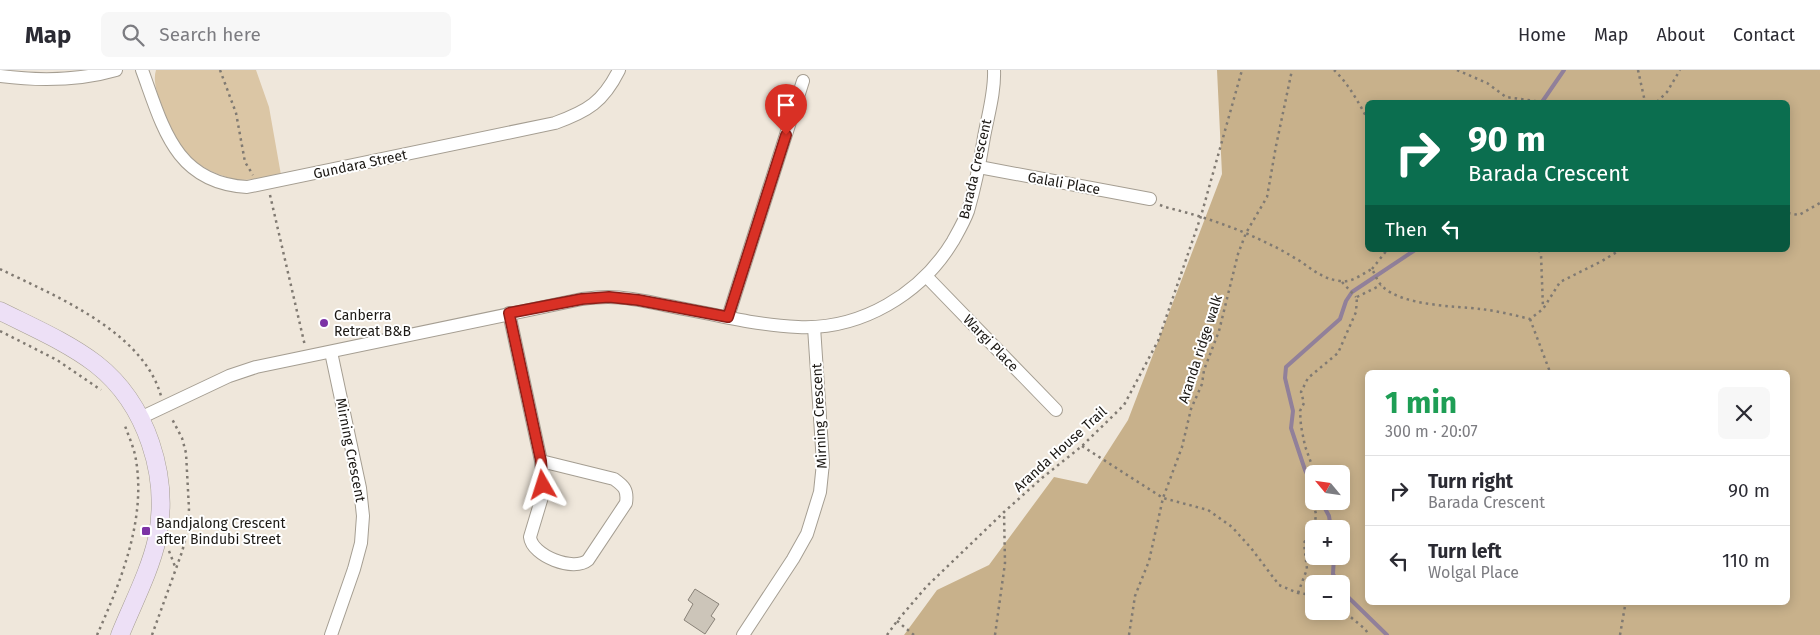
<!DOCTYPE html>
<html lang="en">
<head>
<meta charset="utf-8">
<style>
	body { margin:0; font-family:"Fira Sans",sans-serif; background:#f7f7f7; color:#2b2b33; height:100vh; display:flex; flex-direction:column; font-size:19px; white-space:nowrap }
	* { box-sizing:border-box; margin:0 }
	p { font-size:16px; color:#7c7c81 }
	.icon { flex:none; width:28px; height:28px; fill:none; stroke:currentColor; stroke-width:2; stroke-linecap:round; stroke-linejoin:round }
	.map { position:relative; flex:1; overflow:hidden }
	.sheet { position:absolute; left:1365px; top:300px; width:425px; height:235px; display:flex; flex-direction:column; background:#fff; border-radius:8px; box-shadow:0 2px 12px #0003 }
	.sheet>* { flex:none }
	.hud { position:absolute; left:1365px; top:30px; width:425px; height:152px; border-radius:8px; box-shadow:0 2px 12px #0003; background:#0b6e4f; color:#fff; overflow:hidden }
	.needle { width:32px; rotate:299deg }
	.controls { position:absolute; left:1305px; top:395px; display:grid; gap:10px }
	.controls a { display:grid; place-items:center; width:45px; height:45px; border-radius:8px; background:#fff; box-shadow:0 2px 12px #0003; font-size:25px }
	.pin { position:absolute; display:grid; place-items:center; width:42px; height:42px; color:#fff; margin:-51px -21px; border-radius:50% 50% 50% 0; rotate:-45deg; box-shadow:0 0 5px #0007 }
	.pin .icon { rotate:45deg }
	.me { position:absolute; width:55px; margin:-28px; rotate:354deg; stroke-linejoin:round; filter:drop-shadow(0 0 4px #0008) }
	.turn { display:flex; align-items:center; gap:18px; height:105px; padding:0 20px; font-size:22px }
	.turn .icon { width:65px; height:65px; stroke-width:2.5 }
	.turn b { display:block; font-size:35px; line-height:42px }
	.then { display:flex; align-items:center; height:48px; padding:0 20px; background:#0003; gap:10px; font-size:19px }
	.round { display:grid; place-items:center; flex:none; width:52px; height:52px; border-radius:8px; background:#f7f7f7 }
	.head { display:flex; align-items:center; justify-content:space-between; height:85px; padding:0 20px }
	h1 { font-size:30px; font-weight:700; line-height:38px; color:#1e9e55 }
	ul { padding:0; list-style:none }
	li { display:flex; align-items:center; gap:15px; height:70px; padding:0 20px; border-top:1px solid #e1e1e2 }
	li div { flex:1 }
	li b { display:block; font-size:19px }
	li em { font-style:normal }
	header { display:flex; align-items:center; gap:30px; box-sizing:border-box; height:70px; padding:0 25px; background:#fff; border-bottom:1px solid #e1e1e2 }
	header strong { font-size:24px }
	nav { display:flex; gap:28px; margin-inline-start:auto; font-size:18px }
	.search { width:350px; height:45px; background:#f7f7f7; display:flex; align-items:center; gap:12px; box-sizing:border-box; padding:0 18px; border-radius:8px; color:#7c7c81; font-size:19px }
	.map>svg:first-child { display:block }
	.green { fill:#dbc6a5 }
	.forest { fill:#c8b18b; fill-rule:evenodd }
	.lines { fill:none; stroke-linecap:round; stroke-linejoin:round }
	.stream { stroke:#91809a; stroke-width:4 }
	.building { fill:#ccc5b9; stroke:#898278 }
	.street-casing { stroke:#a59e92; stroke-width:14 }
	.secondary-casing { stroke:#a59e92; stroke-width:19 }
	.path { stroke:#807a72; stroke-width:2.5; stroke-dasharray:2.5 4; stroke-linecap:butt }
	.street { stroke:#fff; stroke-width:12 }
	.secondary { stroke:#ede0f6; stroke-width:18 }
	.route-casing { stroke:#8d1f18; stroke-width:12 }
	.route { stroke:#d93025; stroke-width:9 }
	.poi-dot { fill:#7c33a6; stroke:#fff; stroke-width:2 }
	.labels { text-anchor:middle; stroke-width:4; stroke-linejoin:round; paint-order:stroke }
	.street-label { font-size:14px; fill:#1b1814; stroke:#fff }
	.poi-label { font-size:14px; fill:#1b1814; stroke:#fff; text-anchor:start }
</style>
</head>
<body>
<header>
<strong>Map</strong>
<div class="search"><svg class="icon" aria-label="search" viewBox="0 0 24 24"><circle cx="10" cy="10" r="6"/><path d="M15 15l6 6"/></svg>Search here</div>
<nav><a>Home</a><a>Map</a><a>About</a><a>Contact</a></nav>
</header>
<div class="map">
<svg width="1820" height="565" viewBox="0 0 1820 565">
	<rect width="100%" height="100%" fill="#efe7db"/>
	<!-- green -->
	<path class="green" d="M 156,0 L 256,0 L 269,37 L 281,105 C 267,107 253,110 239,110 C 230,109 221,105 213,102 C 185,89 174,69 164,41 C 159,28 152,13 156,0 Z"/>
	<!-- forest -->
	<path class="forest" d="M 1217,0 L 1820,0 L 1820,565 L 904,565 L 937,520 L 989,495 L 1054,407 L 1087,414 L 1128,350 L 1222,104 ZM 1368,32 L 1788,32 L 1788,180 L 1368,180 ZM 1368,302 L 1788,302 L 1788,532 L 1368,532 ZM 1314,404 L 1341,404 L 1341,431 L 1314,431 ZM 1314,459 L 1341,459 L 1341,486 L 1314,486 ZM 1314,514 L 1341,514 L 1341,541 L 1314,541 Z"/>
	<g class="lines">
		<!-- stream -->
		<g class="stream">
			<path d="M 1542,32 L 1564,0"/>
			<path d="M 1314,418 L 1305,400 L 1291,358 L 1293,341 L 1285,308 L 1286,297 L 1340,249 L 1346,231 L 1352,222 L 1415,180"/>
			<path d="M 1321,431 L 1329,446 L 1331,459"/>
			<path d="M 1334,486 L 1333,504 L 1339,514"/>
			<path d="M 1341,517 L 1348,527 L 1387,565"/>
		</g>
	</g>
	<!-- building -->
	<path class="building" d="M 695,519 L 719,534 L 711,546 L 715,549 L 705,564 L 684,550 L 693,534 L 688,530 Z"/>
	<g class="lines">
		<defs>
			<g id="street">
				<path d="M 142,0 C 163,57 175,113 247,117 L 555,53 C 588,41 603,32 619,0"/>
				<path d="M 0,6 C 39,11 78,11 116,0"/>
				<path d="M 979,97 L 1150,129"/>
				<path d="M 926,206 L 1056,340"/>
				<path d="M 509,243 L 541,391 L 614,409 C 624,416 628,420 626,433 L 588,490 C 574,502 532,486 530,467 L 542,427 L 543,415 L 541,391"/>
				<path d="M 728,247 L 803,11"/>
				<path d="M 331,282 L 360,418 L 363,446 L 361,473 L 354,499 L 331,565"/>
				<path d="M 140,348 L 229,306 L 256,297 L 582,229 C 590,228 599,227 608,227 C 627,227 646,231 664,235 C 708,243 753,255 798,257 C 861,260 921,224 953,171 C 958,162 964,152 968,141 C 975,117 980,92 984,67 C 988,45 995,22 994,0"/>
				<path d="M 743,565 L 793,489 L 807,464 L 820,422 L 823,393 L 814,257"/>
			</g>
			<path id="secondary" d="M 0,241 C 32,257 67,272 96,294 C 147,334 170,407 157,469 C 150,501 132,535 120,565"/>
		</defs>
		<!-- street casing -->
		<use href="#street" class="street-casing"/>
		<!-- secondary casing -->
		<use href="#secondary" class="secondary-casing"/>
		<!-- path -->
		<g class="path">
			<path d="M 220,0 L 236,43 L 245,92 L 253,105"/>
			<path d="M 1334,0 C 1348,13 1359,33 1368,50"/>
			<path d="M 1457,0 L 1487,13 L 1506,27 L 1542,32"/>
			<path d="M 1638,0 L 1645,32"/>
			<path d="M 1657,32 L 1667,22 L 1680,0"/>
			<path d="M 270,125 L 305,276"/>
			<path d="M 1160,135 L 1165,137 C 1202,146 1238,158 1273,176 C 1282,180 1291,186 1300,191 C 1313,200 1323,209 1340,211 C 1352,213 1362,204 1372,199 C 1375,204 1377,211 1382,216 C 1402,236 1454,236 1481,239 C 1497,241 1514,245 1530,249 L 1543,239 L 1560,212 L 1602,191 L 1620,180"/>
			<path d="M 1788,143 L 1799,145 L 1820,133"/>
			<path d="M 1539,180 L 1541,185 L 1543,238"/>
			<path d="M 0,199 C 55,226 143,261 161,326"/>
			<path d="M 1372,199 L 1387,180"/>
			<path d="M 1342,212 L 1356,227"/>
			<path d="M 1357,227 L 1381,215"/>
			<path d="M 1530,249 L 1550,302"/>
			<path d="M 0,261 L 57,290 L 101,320"/>
			<path d="M 1082,376 L 1163,428 L 1208,440 L 1232,457 L 1251,478 L 1279,515 L 1298,523 L 1314,525"/>
			<path d="M 1315,404 L 1305,376 L 1301,356 L 1300,341 L 1304,333 L 1301,322 L 1308,308 L 1338,283 L 1356,242 L 1357,227"/>
			<path d="M 169,481 L 176,499"/>
			<path d="M 1298,523 L 1307,499 L 1304,473 L 1315,453 L 1316,444 L 1310,420 L 1314,413"/>
			<path d="M 1341,539 L 1365,559 L 1369,565"/>
			<path d="M 897,551 L 914,565"/>
			<path d="M 97,565 C 121,511 146,450 136,390 C 134,377 128,365 124,353"/>
			<path d="M 152,565 L 182,482 L 187,463 L 189,439 L 186,383 L 182,368 L 171,347"/>
			<path d="M 887,565 L 897,551 L 927,516 L 1004,442 L 1042,408 L 1082,376 L 1124,335 L 1158,271 L 1201,146 L 1242,0"/>
			<path d="M 995,565 L 1005,493 L 1004,442"/>
			<path d="M 1129,565 L 1135,526 L 1149,491 L 1163,428 L 1182,377 L 1191,339 L 1202,314 L 1204,300 L 1219,261 L 1238,184 L 1246,163 L 1267,127 L 1276,76 L 1292,0"/>
			<path d="M 1620,565 L 1625,536 L 1624,532"/>
		</g>
		<!-- street -->
		<use href="#street" class="street"/>
		<!-- secondary -->
		<use href="#secondary" class="secondary"/>
	</g>
	<g class="lines">
		<defs>
			<path id="route" d="M 543,415 L 541,391 L 509,243 L 582,229 L 609,227 L 638,230 L 728,247 L 786,65"/>
		</defs>
		<!-- route casing -->
		<use href="#route" class="route-casing"/>
		<!-- route -->
		<use href="#route" class="route"/>
	</g>
	<!-- markers -->
	<g class="poi-dot">
		<circle cx="324" cy="253" r="5"/>
		<rect x="141" y="456" width="10" height="10" rx="2.5"/>
	</g>
	<g class="labels">
		<!-- street labels -->
		<g class="street-label">
			<text transform="translate(360 94) rotate(-12)" y="5">Gundara Street</text>
			<text transform="translate(975 99) rotate(-77)" y="5">Barada Crescent</text>
			<text transform="translate(1064 113) rotate(10)" y="5">Galali Place</text>
			<text transform="translate(991 273) rotate(46)" y="5">Wargi Place</text>
			<text transform="translate(1200 279) rotate(-72)" y="5">Aranda ridge walk</text>
			<text transform="translate(819 346) rotate(-93)" y="5">Mirning Crescent</text>
			<text transform="translate(1060 379) rotate(-42)" y="5">Aranda House Trail</text>
			<text transform="translate(351 380) rotate(79)" y="5">Mirning Crescent</text>
		</g>
		<!-- poi labels -->
		<g class="poi-label">
			<text x="334" y="250">Canberra<tspan x="334" dy="16">Retreat B&amp;B</tspan></text>
			<text x="156" y="458">Bandjalong Crescent<tspan x="156" dy="16">after Bindubi Street</tspan></text>
		</g>
	</g>
</svg>
<div class="controls">
<a><svg class="needle" viewBox="-14 -14 28 28"><path d="M0-13l5 13h-10z" fill="#e53935"/><path d="M0 13l5-13h-10z" fill="#7c7c81"/></svg></a>
<a>+</a>
<a>−</a>
</div>
<div class="pin" style="left:786px;top:65px;background:#d93025"><svg class="icon" aria-label="arrive" viewBox="0 0 24 24"><path d="M6 21V4h12l-3 4 3 4H6"/></svg></div>
<svg class="me" style="left:543px;top:415px" viewBox="-20 -20 40 40"><path d="M0-17L14 15 0 8-14 15z" fill="#d93025" stroke="#fff" stroke-width="4"/></svg>
<div class="hud">
<div class="turn"><svg class="icon" aria-label="right" viewBox="0 0 24 24"><path d="M7 20v-9h11M14 6l5 5-5 5"/></svg><div><b>90 m</b>Barada Crescent</div></div>
<div class="then">Then<svg class="icon" aria-label="left" viewBox="0 0 24 24"><path d="M17 20v-9H6M10 6l-5 5 5 5"/></svg></div>
</div>
<section class="sheet">
<div class="head"><div><h1>1 min</h1><p>300 m · 20:07</p></div><a class="round"><svg class="icon" aria-label="close" viewBox="0 0 24 24"><path d="M6 6l12 12M18 6L6 18"/></svg></a></div>
<ul>
<li><svg class="icon" aria-label="right" viewBox="0 0 24 24"><path d="M7 20v-9h11M14 6l5 5-5 5"/></svg><div><b>Turn right</b><p>Barada Crescent</p></div><em>90 m</em></li>
<li><svg class="icon" aria-label="left" viewBox="0 0 24 24"><path d="M17 20v-9H6M10 6l-5 5 5 5"/></svg><div><b>Turn left</b><p>Wolgal Place</p></div><em>110 m</em></li>
</ul>
</section>
</div>
</body>
</html>
